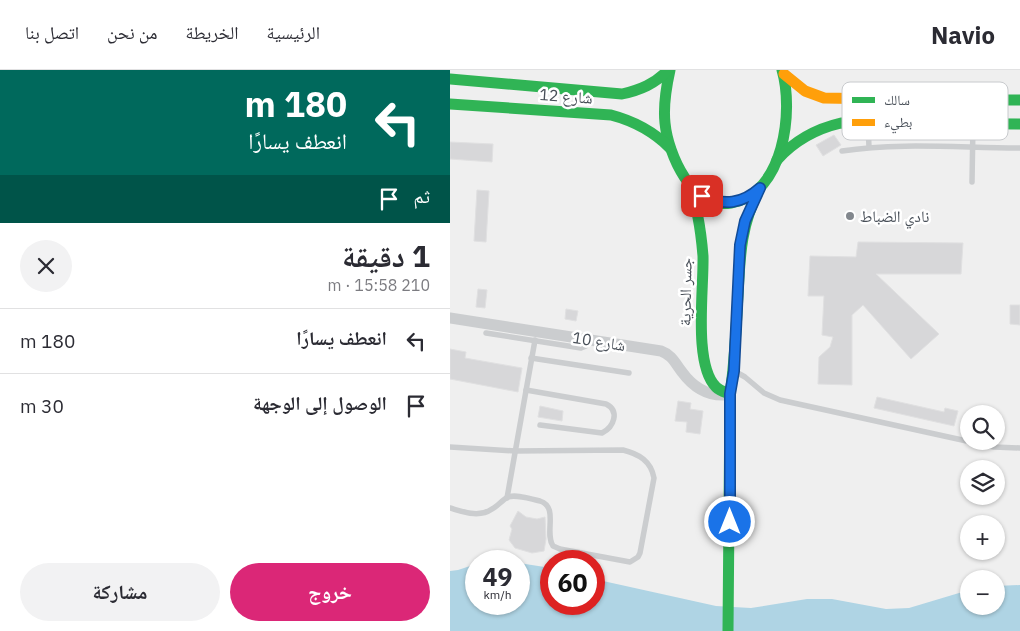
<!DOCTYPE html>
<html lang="ar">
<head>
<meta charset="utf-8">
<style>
	body { margin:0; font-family:"IBM Plex Sans","Noto Naskh Arabic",sans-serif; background:#f2f2f3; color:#2b2b33; direction:rtl; height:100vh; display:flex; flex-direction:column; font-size:19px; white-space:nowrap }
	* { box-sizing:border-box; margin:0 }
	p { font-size:16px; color:#7c7c81 }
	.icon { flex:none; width:28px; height:28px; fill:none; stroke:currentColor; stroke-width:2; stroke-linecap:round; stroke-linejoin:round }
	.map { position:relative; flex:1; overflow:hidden; direction:ltr }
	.details { display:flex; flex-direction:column; background:#fff; width:450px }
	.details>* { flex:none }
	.hud { background:#00695c; color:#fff; overflow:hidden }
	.fabs { position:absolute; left:510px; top:335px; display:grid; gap:10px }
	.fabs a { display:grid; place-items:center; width:45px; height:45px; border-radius:50%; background:#fff; box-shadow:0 1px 4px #0004; font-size:25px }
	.speed { position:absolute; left:15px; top:480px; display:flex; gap:10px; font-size:25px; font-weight:700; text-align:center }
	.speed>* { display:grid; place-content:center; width:65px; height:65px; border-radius:50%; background:#fff; box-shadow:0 1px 4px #0004; line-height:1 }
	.speed small { font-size:12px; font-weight:400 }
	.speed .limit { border:8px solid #d22; background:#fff; color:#111 }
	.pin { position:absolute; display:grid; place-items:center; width:42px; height:42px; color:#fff; margin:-21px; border-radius:10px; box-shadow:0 2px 8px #0006 }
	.me { position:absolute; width:55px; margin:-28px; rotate:0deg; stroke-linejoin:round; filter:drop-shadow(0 0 4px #0008) }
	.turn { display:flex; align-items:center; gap:18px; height:105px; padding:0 20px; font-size:22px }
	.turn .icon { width:65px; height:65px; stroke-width:2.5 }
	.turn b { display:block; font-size:35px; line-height:42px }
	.then { display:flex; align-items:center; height:48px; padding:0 20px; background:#0003; gap:10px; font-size:19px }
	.round { display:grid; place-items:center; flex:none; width:52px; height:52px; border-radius:26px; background:#f2f2f3 }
	.headline { display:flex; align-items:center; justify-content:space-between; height:85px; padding:0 20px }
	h1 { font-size:30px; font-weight:700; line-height:38px }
	.primary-button { display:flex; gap:10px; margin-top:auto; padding:10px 20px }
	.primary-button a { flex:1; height:58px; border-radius:30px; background:#db2777; color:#fff; font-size:20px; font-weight:700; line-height:58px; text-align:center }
	.primary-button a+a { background:#f2f2f3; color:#2b2b33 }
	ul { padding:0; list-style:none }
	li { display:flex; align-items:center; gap:15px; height:65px; padding:0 20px; border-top:1px solid #e1e1e2 }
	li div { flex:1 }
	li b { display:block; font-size:19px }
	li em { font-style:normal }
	header { display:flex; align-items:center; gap:30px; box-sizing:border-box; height:70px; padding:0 25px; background:#fff; border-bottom:1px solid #e1e1e2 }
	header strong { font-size:24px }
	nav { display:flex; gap:28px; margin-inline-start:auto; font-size:18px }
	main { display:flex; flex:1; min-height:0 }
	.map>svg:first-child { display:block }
	.water { fill:#afd4e4 }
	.building { fill:#d7d7d9; stroke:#e0e0e1 }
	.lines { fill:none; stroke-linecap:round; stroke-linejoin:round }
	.lane { stroke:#cbcdcf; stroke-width:5.5 }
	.street { stroke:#cbcdcf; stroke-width:11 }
	.fast { stroke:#30b455; stroke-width:11 }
	.slow { stroke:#ff9f0a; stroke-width:11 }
	.route-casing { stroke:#114b97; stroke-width:12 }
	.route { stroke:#1a73e8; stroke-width:9 }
	.poi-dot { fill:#82878d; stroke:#fff; stroke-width:2 }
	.labels { text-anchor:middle; stroke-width:5; stroke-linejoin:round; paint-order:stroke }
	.street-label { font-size:16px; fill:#484f58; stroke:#fff }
	.poi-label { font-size:16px; fill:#484f58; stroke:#fff; text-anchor:start }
	.key { fill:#fff; stroke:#c8cacd; stroke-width:1 }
	.key-label { font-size:14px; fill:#484f58 }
</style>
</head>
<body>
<header>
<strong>Navio</strong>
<nav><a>الرئيسية</a><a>الخريطة</a><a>من نحن</a><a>اتصل بنا</a></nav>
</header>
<main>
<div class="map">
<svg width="570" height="561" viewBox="0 0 570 561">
	<rect width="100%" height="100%" fill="#efefef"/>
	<!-- water -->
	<path class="water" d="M 69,493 L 101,498 L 101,534 L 144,534 L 144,509 L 266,536 L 301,538 L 357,529 L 382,529 L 436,539 L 459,538 L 519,520 L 519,536 L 546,536 L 546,516 L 570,515 L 570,561 L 0,561 L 0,501 L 8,500 L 26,494 L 26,534 L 69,534 Z"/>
	<!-- building -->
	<g class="building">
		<path d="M 384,65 L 391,75 L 373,86 L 366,75 Z"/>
		<path d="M 0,72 L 43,74 L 42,92 L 0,89 Z"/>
		<path d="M 27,120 L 39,121 L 36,172 L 24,171 Z"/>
		<path d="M 408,172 L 513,173 L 511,204 L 426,204 L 489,264 L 461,289 L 413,235 L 402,245 L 402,315 L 368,314 L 369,287 L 380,277 L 383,267 L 372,265 L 374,226 L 358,226 L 360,186 L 406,187 Z"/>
		<path d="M 28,219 L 37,220 L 35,238 L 26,237 Z"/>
		<path d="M 560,235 L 570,235 L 570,255 L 560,254 Z"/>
		<path d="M 116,239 L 128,241 L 126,251 L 115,249 Z"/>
		<path d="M 0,279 L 16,282 L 15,288 L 72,298 L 68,322 L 0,309 Z"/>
		<path d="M 427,327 L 494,342 L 495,338 L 508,341 L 504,356 L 424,338 Z"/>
		<path d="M 228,331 L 241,333 L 240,339 L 253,341 L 250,364 L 236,362 L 237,352 L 225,351 Z"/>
		<path d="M 90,336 L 113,341 L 112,351 L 88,347 Z"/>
		<path d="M 68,441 L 76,447 L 87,449 L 95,447 L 96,469 L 94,481 L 82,483 L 65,478 L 59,470 L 62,459 L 60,456 Z"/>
	</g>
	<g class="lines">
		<!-- lane -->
		<g class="lane">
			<path d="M 418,55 L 419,77"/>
			<path d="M 392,81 C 450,72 511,78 570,78"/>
			<path d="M 522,112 L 523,54"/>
			<path d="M 36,263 L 131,278 L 136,276 L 140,269"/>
			<path d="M 81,288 L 179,303"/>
			<path d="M 286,302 L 295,307 L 314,323 L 330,330 L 544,377 L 570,378"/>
			<path d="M 76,320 L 156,334 C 170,341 164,357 152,363 L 90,355"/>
			<path d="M 0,377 L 65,381 L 173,380 C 189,384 201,391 204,408 L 190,483 L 188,487 L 180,492 L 110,479 L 103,476 C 94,463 109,437 90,431 C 80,429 67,424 58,427 C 52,430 48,436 42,439 C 29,448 14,442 0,438"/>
			<path d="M 57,428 L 85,270"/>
		</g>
		<!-- street -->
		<path class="street" d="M 0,248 L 211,281 C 222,285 225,293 232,302 C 243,317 257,326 275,325"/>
		<!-- fast -->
		<g class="fast">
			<path d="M 220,0 C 216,18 213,35 215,53 C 218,84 242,140 281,133 C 334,124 344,41 332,0"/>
			<path d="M 0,9 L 172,24 C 190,20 205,14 218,0"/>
			<path d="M 487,30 L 570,30"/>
			<path d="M 0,34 L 161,45 C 184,51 203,61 220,78"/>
			<path d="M 327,90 C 345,70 365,59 391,53 L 570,54"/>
			<path d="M 239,115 C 248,138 251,161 253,186 C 254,218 243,294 266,317 C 270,321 275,322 280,324"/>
			<path d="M 278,561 L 280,324 C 285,291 286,258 288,225 C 290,185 291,154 310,118"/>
		</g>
		<!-- slow -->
		<path class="slow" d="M 334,4 L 355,21 L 374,28 L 487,30"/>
	</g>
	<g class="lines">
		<defs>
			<path id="route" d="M 252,126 C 274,136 292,134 310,118 L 295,151 L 290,175 L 284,301 L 280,324 L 280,452"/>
		</defs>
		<!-- route casing -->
		<use href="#route" class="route-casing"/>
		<!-- route -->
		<use href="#route" class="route"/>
	</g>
	<!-- markers -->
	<circle class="poi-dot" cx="400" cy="146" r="5"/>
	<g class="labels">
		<!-- street labels -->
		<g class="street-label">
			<text transform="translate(116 26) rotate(4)" y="6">شارع 12</text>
			<text transform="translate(235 222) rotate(-89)" y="6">جسر الحرية</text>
			<text transform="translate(149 271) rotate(9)" y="6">شارع 10</text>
		</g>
		<!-- poi labels -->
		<g class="poi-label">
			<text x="410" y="152">نادي الضباط</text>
		</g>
	</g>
	<!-- legend -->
	<rect x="392" y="12" width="166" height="58" rx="8" class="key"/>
	<rect x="402" y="27" width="23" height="6" fill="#30b455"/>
	<rect x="402" y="49" width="23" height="7" fill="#ff9f0a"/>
	<g class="key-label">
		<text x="434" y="35">سالك</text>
		<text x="434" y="57">بطيء</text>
	</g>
</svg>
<div class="fabs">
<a><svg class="icon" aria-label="search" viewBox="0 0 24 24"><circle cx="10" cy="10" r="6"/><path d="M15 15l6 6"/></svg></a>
<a><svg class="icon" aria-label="layers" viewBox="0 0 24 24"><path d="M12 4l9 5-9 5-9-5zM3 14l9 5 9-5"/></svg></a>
<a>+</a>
<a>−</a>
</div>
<div class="speed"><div>49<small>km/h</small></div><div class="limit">60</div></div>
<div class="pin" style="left:252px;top:126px;background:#d93025"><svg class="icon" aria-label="arrive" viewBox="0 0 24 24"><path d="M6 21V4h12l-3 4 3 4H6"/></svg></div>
<svg class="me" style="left:280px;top:452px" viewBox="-20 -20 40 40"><circle r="17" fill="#1a73e8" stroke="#fff" stroke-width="3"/><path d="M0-11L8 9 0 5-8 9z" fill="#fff"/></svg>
</div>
<section class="details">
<div class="hud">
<div class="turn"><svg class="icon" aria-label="left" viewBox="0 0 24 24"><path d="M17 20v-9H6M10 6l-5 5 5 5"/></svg><div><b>180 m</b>انعطف يسارًا</div></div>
<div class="then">ثم<svg class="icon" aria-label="arrive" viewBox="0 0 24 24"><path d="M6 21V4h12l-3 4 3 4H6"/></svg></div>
</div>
<div class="headline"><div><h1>1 دقيقة</h1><p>210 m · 15:58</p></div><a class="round"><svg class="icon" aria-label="close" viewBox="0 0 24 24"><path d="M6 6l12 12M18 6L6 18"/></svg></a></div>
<ul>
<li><svg class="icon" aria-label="left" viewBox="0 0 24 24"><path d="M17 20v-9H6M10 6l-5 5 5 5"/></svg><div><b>انعطف يسارًا</b></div><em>180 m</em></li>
<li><svg class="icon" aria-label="arrive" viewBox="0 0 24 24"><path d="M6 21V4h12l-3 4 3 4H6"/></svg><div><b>الوصول إلى الوجهة</b></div><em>30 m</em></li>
</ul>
<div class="primary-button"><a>خروج</a><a>مشاركة</a></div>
</section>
</main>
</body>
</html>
